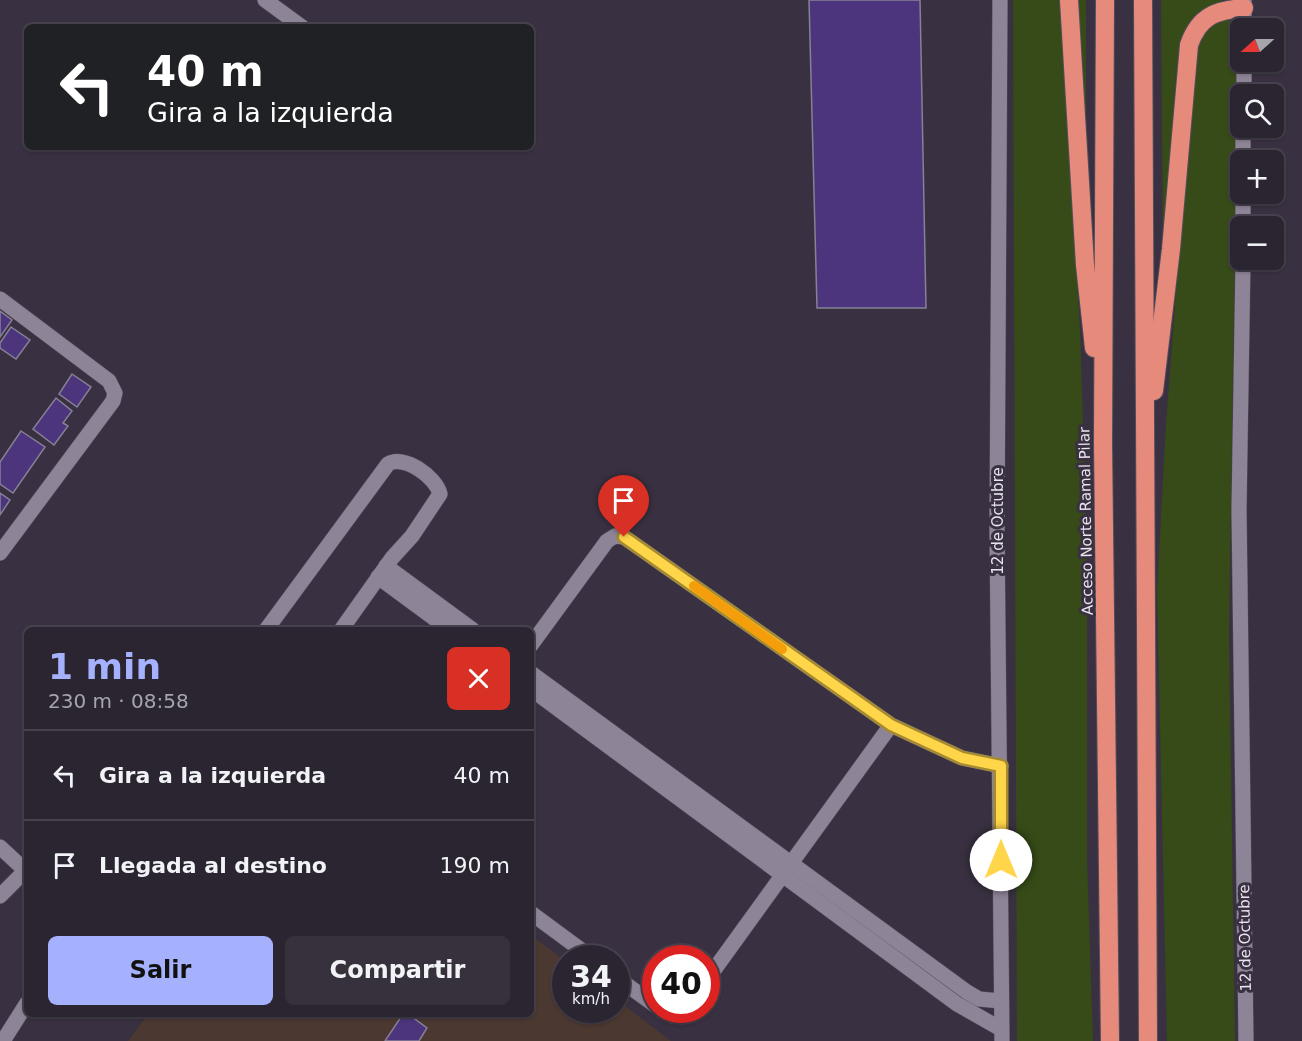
<!DOCTYPE html>
<html lang="es">
<head>
<meta charset="utf-8">
<style>
	body { margin:0; font-family:"DejaVu Sans",sans-serif; background:#37313d; color:#f1f3f6; height:100vh; display:flex; flex-direction:column; font-size:22px; white-space:nowrap }
	* { box-sizing:border-box; margin:0 }
	p { font-size:20px; color:#a6a5ab }
	.icon { flex:none; width:33px; height:33px; fill:none; stroke:currentColor; stroke-width:2; stroke-linecap:round; stroke-linejoin:round }
	.map { position:relative; flex:1; overflow:hidden }
	.sheet { position:absolute; left:24px; top:627px; width:510px; height:390px; display:flex; flex-direction:column; background:#2b2531; border-radius:9px; box-shadow:0 2px 4px #0004,0 0 0 2px #47424d }
	.sheet>* { flex:none }
	.guide { position:absolute; left:24px; top:24px; width:510px; height:126px; border-radius:9px; box-shadow:0 2px 4px #0004,0 0 0 2px #47424d; background:#202124; color:#fff; overflow:hidden }
	.needle { width:39px; rotate:249deg }
	.fabs { position:absolute; left:1230px; top:18px; display:grid; gap:12px }
	.fabs a { display:grid; place-items:center; width:54px; height:54px; border-radius:9px; background:#2b2531; box-shadow:0 2px 4px #0004,0 0 0 2px #47424d; font-size:30px }
	.speed { position:absolute; left:552px; top:945px; display:flex; gap:12px; font-size:30px; font-weight:700; text-align:center }
	.speed>* { display:grid; place-content:center; width:78px; height:78px; border-radius:50%; background:#2b2531; box-shadow:0 2px 4px #0004,0 0 0 2px #47424d; line-height:1 }
	.speed small { font-size:15px; font-weight:400 }
	.speed .limit { border:9px solid #d22; background:#fff; color:#111 }
	.pin { position:absolute; display:grid; place-items:center; width:51px; height:51px; color:#fff; margin:-62px -26px; border-radius:50% 50% 50% 0; rotate:-45deg; box-shadow:0 0 6px #0007 }
	.pin .icon { rotate:45deg }
	.me { position:absolute; width:66px; margin:-33px; rotate:0deg; stroke-linejoin:round; filter:drop-shadow(0 0 4px #0008) }
	.turn { display:flex; align-items:center; gap:21px; height:126px; padding:0 24px; font-size:27px }
	.turn .icon { width:78px; height:78px; stroke-width:2.5 }
	.turn b { display:block; font-size:42px; line-height:51px }
	.round { display:grid; place-items:center; flex:none; width:63px; height:63px; border-radius:9px; background:#37313d }
	.summary { display:flex; align-items:center; justify-content:space-between; height:102px; padding:0 24px }
	h1 { font-size:36px; font-weight:700; line-height:45px; color:#a5b1fc }
	.button { display:flex; gap:12px; margin-top:auto; padding:12px 24px }
	.button a { flex:1; height:69px; border-radius:9px; background:#a5b1fc; color:#111; font-size:24px; font-weight:700; line-height:69px; text-align:center }
	.button a+a { background:#37313d; color:#f1f3f6 }
	ul { padding:0; list-style:none }
	li { display:flex; align-items:center; gap:18px; height:90px; padding:0 24px; border-top:2px solid #47424d }
	li div { flex:1 }
	li b { display:block; font-size:22px }
	li em { font-style:normal }
	.map>svg:first-child { display:block }
	.education { fill:#4b3830 }
	.green { fill:#364b17 }
	.building { fill:#4c357d; stroke:#868195; stroke-width:1.5 }
	.lines { fill:none; stroke-linecap:round; stroke-linejoin:round }
	.minor-casing { stroke:#544e5b; stroke-width:16 }
	.highway-casing { stroke:#544e5b; stroke-width:20 }
	.minor { stroke:#8d8497; stroke-width:15 }
	.highway { stroke:#e68b7c; stroke-width:18 }
	.route-casing { stroke:#a68a30; stroke-width:15 }
	.route { stroke:#ffd54a; stroke-width:10 }
	.slow { stroke:#f59e0b; stroke-width:10 }
	.labels { text-anchor:middle; stroke-width:6; stroke-linejoin:round; paint-order:stroke }
	.street-label { font-size:15px; fill:#e8e3ed; stroke:#393141 }
</style>
</head>
<body>
<div class="map">
<svg width="1302" height="1041" viewBox="0 0 1302 1041">
	<rect width="100%" height="100%" fill="#393141"/>
	<!-- education -->
	<path class="education" d="M 531,935 L 565,961 L 566,1010 L 616,1010 L 617,1000 L 671,1041 L 128,1041 L 148,1014 L 531,1014 Z"/>
	<!-- green -->
	<g class="green">
		<path d="M 1013,0 L 1062,0 L 1080,332 L 1087,541 L 1087,859 L 1093,1041 L 1017,1041 Z"/>
		<path d="M 1074,0 L 1086,0 L 1086,170 Z"/>
		<path d="M 1161,0 L 1224,0 L 1209,7 L 1183,40 L 1176,74 L 1163,258 Z"/>
		<path d="M 1222,18 L 1233,21 L 1238,33 L 1229,636 L 1235,1041 L 1167,1041 L 1157,590 L 1166,424 L 1194,54 L 1209,23 Z"/>
	</g>
	<!-- building -->
	<g class="building">
		<path d="M 809,0 L 920,0 L 926,308 L 817,308 Z"/>
		<path d="M 0,311 L 12,320 L 0,337 Z"/>
		<path d="M 11,327 L 30,340 L 16,359 L 0,348 L 0,343 Z"/>
		<path d="M 72,374 L 91,387 L 77,407 L 59,394 Z"/>
		<path d="M 56,398 L 72,411 L 63,423 L 68,426 L 54,445 L 33,429 Z"/>
		<path d="M 21,431 L 45,447 L 13,493 L 0,484 L 0,462 Z"/>
		<path d="M 0,493 L 10,500 L 0,515 Z"/>
		<path d="M 403,1014 L 408,1014 L 427,1028 L 419,1041 L 385,1041 Z"/>
	</g>
	<g class="lines">
		<defs>
			<g id="minor">
				<path d="M 265,0 L 302,27"/>
				<path d="M 1000,0 L 997,529 L 1002,1041"/>
				<path d="M 1244,28 L 1244,0"/>
				<path d="M 1244,94 L 1244,62"/>
				<path d="M 1243,160 L 1243,128"/>
				<path d="M 1243,226 L 1243,194"/>
				<path d="M 1243,260 L 1239,510 L 1246,1041"/>
				<path d="M 0,299 L 109,381 L 115,393 L 113,401 L 0,553"/>
				<path d="M 386,566 L 473,630"/>
				<path d="M 378,577 L 450,630"/>
				<path d="M 266,630 L 388,464 C 404,454 436,477 440,494 L 412,536 L 392,558 L 341,630"/>
				<path d="M 531,645 L 607,541 L 615,536 L 624,537 L 891,725 L 962,758 L 1001,766"/>
				<path d="M 531,673 L 967,992 L 979,999 L 1001,1001"/>
				<path d="M 531,689 L 957,1004 L 1001,1029"/>
				<path d="M 0,847 L 27,872"/>
				<path d="M 0,896 L 25,871"/>
				<path d="M 531,913 L 592,958"/>
				<path d="M 616,977 L 656,1006"/>
				<path d="M 706,981 L 891,725"/>
				<path d="M 661,1010 L 673,1016 L 686,1010"/>
				<path d="M 3,1041 L 27,1003"/>
			</g>
			<g id="highway">
				<path d="M 1069,0 L 1085,265 L 1094,348"/>
				<path d="M 1105,0 L 1103,443 L 1110,1041"/>
				<path d="M 1143,0 L 1148,1041"/>
				<path d="M 1154,391 L 1171,249 L 1189,45 C 1199,16 1216,10 1244,8"/>
			</g>
		</defs>
		<!-- minor casing -->
		<use href="#minor" class="minor-casing"/>
		<!-- highway casing -->
		<use href="#highway" class="highway-casing"/>
		<!-- minor -->
		<use href="#minor" class="minor"/>
		<!-- highway -->
		<use href="#highway" class="highway"/>
	</g>
	<g class="lines">
		<defs>
			<path id="route" d="M 624,537 L 891,725 L 962,758 L 1001,766 L 1001,860"/>
		</defs>
		<!-- route casing -->
		<use href="#route" class="route-casing"/>
		<!-- route -->
		<use href="#route" class="route"/>
		<!-- slow -->
		<path class="slow" d="M 694,586 L 782,649"/>
	</g>
	<g class="labels">
		<!-- street labels -->
		<g class="street-label">
			<text transform="translate(998 521) rotate(-90)" y="5">12 de Octubre</text>
			<text transform="translate(1086 521) rotate(-91)" y="5">Acceso Norte Ramal Pilar</text>
			<text transform="translate(1245 938) rotate(-91)" y="5">12 de Octubre</text>
		</g>
	</g>
</svg>
<div class="fabs">
<a><svg class="needle" viewBox="-14 -14 28 28"><path d="M0-13l5 13h-10z" fill="#e53935"/><path d="M0 13l5-13h-10z" fill="#a6a5ab"/></svg></a>
<a><svg class="icon" aria-label="search" viewBox="0 0 24 24"><circle cx="10" cy="10" r="6"/><path d="M15 15l6 6"/></svg></a>
<a>+</a>
<a>−</a>
</div>
<div class="speed"><div>34<small>km/h</small></div><div class="limit">40</div></div>
<div class="pin" style="left:624px;top:537px;background:#d93025"><svg class="icon" aria-label="arrive" viewBox="0 0 24 24"><path d="M6 21V4h12l-3 4 3 4H6"/></svg></div>
<svg class="me" style="left:1001px;top:860px" viewBox="-20 -20 40 40"><circle r="19" fill="#fff"/><path d="M0-13L10 11 0 6-10 11z" fill="#ffd54a"/></svg>
<div class="guide">
<div class="turn"><svg class="icon" aria-label="left" viewBox="0 0 24 24"><path d="M17 20v-9H6M10 6l-5 5 5 5"/></svg><div><b>40 m</b>Gira a la izquierda</div></div>
</div>
<section class="sheet">
<div class="summary"><div><h1>1 min</h1><p>230 m · 08:58</p></div><a class="round" style="background:#d93025;color:#fff"><svg class="icon" aria-label="close" viewBox="0 0 24 24"><path d="M6 6l12 12M18 6L6 18"/></svg></a></div>
<ul>
<li><svg class="icon" aria-label="left" viewBox="0 0 24 24"><path d="M17 20v-9H6M10 6l-5 5 5 5"/></svg><div><b>Gira a la izquierda</b></div><em>40 m</em></li>
<li><svg class="icon" aria-label="arrive" viewBox="0 0 24 24"><path d="M6 21V4h12l-3 4 3 4H6"/></svg><div><b>Llegada al destino</b></div><em>190 m</em></li>
</ul>
<div class="button"><a>Salir</a><a>Compartir</a></div>
</section>
</div>
</body>
</html>
